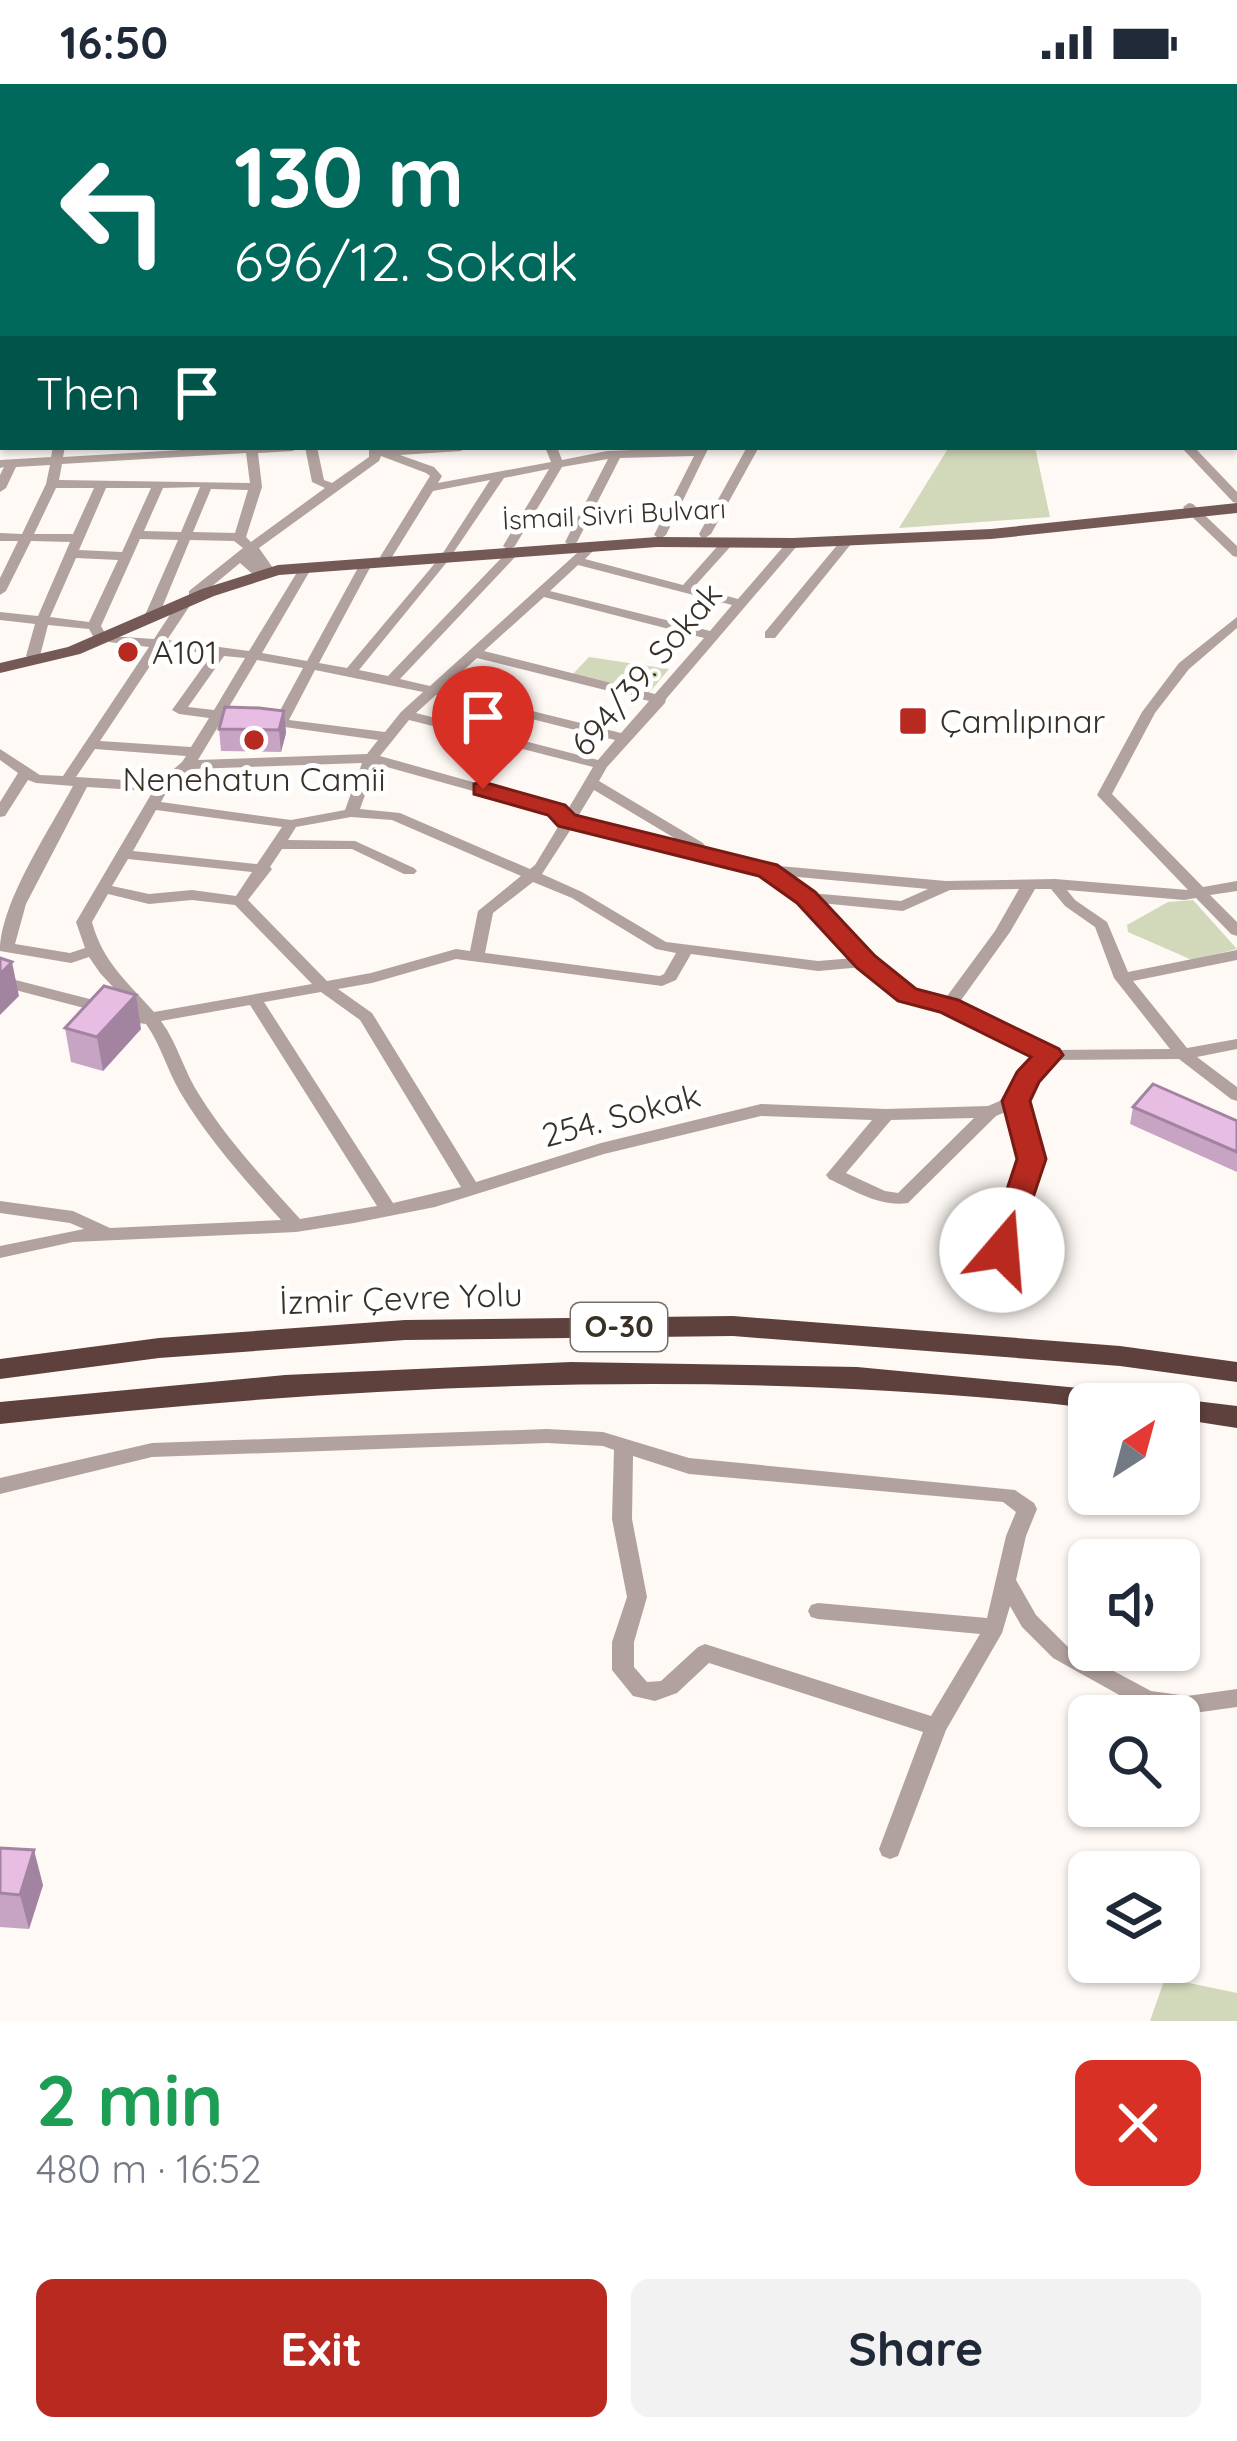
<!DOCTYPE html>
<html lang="en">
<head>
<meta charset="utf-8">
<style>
	body { margin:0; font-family:Quicksand,sans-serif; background:#f2f2f3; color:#1f2937; height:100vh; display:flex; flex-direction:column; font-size:45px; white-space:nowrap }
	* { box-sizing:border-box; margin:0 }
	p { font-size:39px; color:#747a83 }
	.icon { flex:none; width:66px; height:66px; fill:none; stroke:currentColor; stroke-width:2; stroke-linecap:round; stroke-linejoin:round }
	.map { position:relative; height:1937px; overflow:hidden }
	.sheet { display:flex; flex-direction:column; background:#fff; flex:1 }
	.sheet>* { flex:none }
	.guide { position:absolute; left:0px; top:0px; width:1239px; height:366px; box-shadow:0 3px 9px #0004; background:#00695c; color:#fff; overflow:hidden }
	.needle { width:78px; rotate:36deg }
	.controls { position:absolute; left:1068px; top:1299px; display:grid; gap:24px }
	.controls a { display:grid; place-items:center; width:132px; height:132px; border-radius:18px; background:#fff; box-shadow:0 3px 9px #0004; font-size:60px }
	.pin { position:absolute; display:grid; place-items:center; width:102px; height:102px; color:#fff; margin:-123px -51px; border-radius:50% 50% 50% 0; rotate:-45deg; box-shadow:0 0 12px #0007 }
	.pin .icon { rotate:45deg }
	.me { position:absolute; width:132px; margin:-66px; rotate:18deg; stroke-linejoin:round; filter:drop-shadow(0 0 9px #0008) }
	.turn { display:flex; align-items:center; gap:42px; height:252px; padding:0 36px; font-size:54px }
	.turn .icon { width:156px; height:156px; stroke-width:2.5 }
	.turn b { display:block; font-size:84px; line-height:102px }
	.then { display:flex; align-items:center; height:114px; padding:0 36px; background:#0003; gap:24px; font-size:45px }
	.round { display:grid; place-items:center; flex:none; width:126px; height:126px; border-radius:18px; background:#f2f2f3 }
	.head { display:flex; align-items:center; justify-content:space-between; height:204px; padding:0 36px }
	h1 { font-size:72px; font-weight:700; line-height:90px; color:#1e9e55 }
	.action { display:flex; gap:24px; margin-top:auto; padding:24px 36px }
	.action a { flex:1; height:138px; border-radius:18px; background:#b82a20; color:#fff; font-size:48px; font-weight:700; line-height:138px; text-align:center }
	.action a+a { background:#f2f2f3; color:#1f2937 }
	.status { display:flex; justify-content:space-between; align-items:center; height:84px; padding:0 60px; background:#fff; direction:ltr }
	.status svg { height:33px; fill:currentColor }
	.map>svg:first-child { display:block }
	.green { fill:#d2d9ba }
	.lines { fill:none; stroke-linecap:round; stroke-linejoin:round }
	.stream { stroke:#6bacbb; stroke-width:3 }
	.minor { fill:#b2a29f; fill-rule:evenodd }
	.major { fill:#745956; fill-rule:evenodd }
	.highway { fill:#5e403c; fill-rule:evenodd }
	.wall { fill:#c7a3c4 }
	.shaded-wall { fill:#a284a0 }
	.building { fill:#e7bde4; stroke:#a284a0; stroke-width:3 }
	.route { fill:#b82a20; stroke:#781b15; stroke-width:3 }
	.poi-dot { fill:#b82a20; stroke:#fff; stroke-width:4.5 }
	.labels { text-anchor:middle; stroke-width:10; stroke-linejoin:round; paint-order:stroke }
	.far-street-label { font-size:27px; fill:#393026; stroke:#fff }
	.shield { fill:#fff; stroke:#746e67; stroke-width:3 }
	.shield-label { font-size:30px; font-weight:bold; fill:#393026 }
	.poi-label { font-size:33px; fill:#393026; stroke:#fff; text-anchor:start }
	.street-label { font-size:33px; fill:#393026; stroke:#fff }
</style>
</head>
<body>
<div class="status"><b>16:50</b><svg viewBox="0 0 49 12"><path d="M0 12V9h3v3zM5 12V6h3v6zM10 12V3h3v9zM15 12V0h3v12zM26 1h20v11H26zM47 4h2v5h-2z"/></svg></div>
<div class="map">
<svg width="1237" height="1937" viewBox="0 0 1237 1937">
	<rect width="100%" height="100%" fill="#fef9f4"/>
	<!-- green -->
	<g class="green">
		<path d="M 949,363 L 1035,363 L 1050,433 L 899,444 Z"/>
		<path d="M 589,573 L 669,585 L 649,609 L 573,590 Z"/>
		<path d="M 1193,816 L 1237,865 L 1192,876 L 1128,848 L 1127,841 L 1168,818 Z"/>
		<path d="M 1165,1894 L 1237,1909 L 1237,1937 L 1150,1937 Z"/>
	</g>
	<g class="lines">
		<!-- stream -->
		<path class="stream" d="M 1192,0 L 1205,3"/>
		<!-- minor -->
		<g class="minor">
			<path d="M 16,0 L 30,0 L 25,3 L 11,3 Z"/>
			<path d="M 91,0 L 113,0 L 120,3 L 98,3 Z"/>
			<path d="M 184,0 L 192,3 L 160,1 L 161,0 Z"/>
			<path d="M 261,0 L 271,0 L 268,3 L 258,3 Z"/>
			<path d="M 348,0 L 358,0 L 355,3 L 345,3 Z"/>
			<path d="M 380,0 L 390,0 L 387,3 L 377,3 Z"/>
			<path d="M 440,0 L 451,0 L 448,3 L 437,3 Z"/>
			<path d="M 499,0 L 514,0 L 519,3 L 504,3 Z"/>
			<path d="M 591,0 L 606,0 L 600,3 L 585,3 Z"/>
			<path d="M 664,0 L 679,0 L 673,3 L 658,3 Z"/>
			<path d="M 712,0 L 726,0 L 721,3 L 707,3 Z"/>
			<path d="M 836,0 L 847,0 L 851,3 L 840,3 Z"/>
			<path d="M 922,0 L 932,0 L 933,3 L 923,3 Z"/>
			<path d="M 947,0 L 957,0 L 958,3 L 948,3 Z"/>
			<path d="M 1039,0 L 1049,0 L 1050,3 L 1040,3 Z"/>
			<path d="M 1154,0 L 1167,0 L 1172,3 L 1159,3 Z"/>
			<path d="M 3,5 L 3,11 L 0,12 L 0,6 Z"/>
			<rect x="0" y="19" width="3" height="6"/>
			<rect x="1236" y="25" width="1" height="6"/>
			<rect x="0" y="34" width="3" height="6"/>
			<rect x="0" y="46" width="3" height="6"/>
			<rect x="1236" y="54" width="1" height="6"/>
			<rect x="0" y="65" width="3" height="6"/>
			<rect x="1236" y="67" width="1" height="7"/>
			<path d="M 3,87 L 3,95 L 0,96 L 0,88 Z"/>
			<rect x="1236" y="117" width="1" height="6"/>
			<path d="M 0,120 L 3,121 L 3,127 L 0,126 Z"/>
			<rect x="1236" y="136" width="1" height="6"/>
			<rect x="0" y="140" width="3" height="6"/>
			<rect x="1236" y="149" width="1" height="6"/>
			<rect x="0" y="163" width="3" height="6"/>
			<rect x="1236" y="178" width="1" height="6"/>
			<path d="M 3,199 L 3,207 L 0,208 L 0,200 Z"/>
			<rect x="0" y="224" width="3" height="9"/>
			<rect x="1236" y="278" width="1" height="7"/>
			<rect x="0" y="286" width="3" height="9"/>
			<rect x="1236" y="341" width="1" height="8"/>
			<rect x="0" y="346" width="3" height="8"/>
			<path d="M 53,363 L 65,363 L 63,373 L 232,363 L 299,363 L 293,367 L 258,369 L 262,403 L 246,453 L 251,458 L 325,404 L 312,398 L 305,363 L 317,363 L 324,396 L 332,399 L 369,373 L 369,363 L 467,363 L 461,367 L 400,371 L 434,383 L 442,392 L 438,399 L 551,378 L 545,363 L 557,363 L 562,376 L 607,367 L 709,363 L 666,451 L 660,455 L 654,451 L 694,372 L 620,374 L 577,458 L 571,462 L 565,458 L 608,375 L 562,383 L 515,462 L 509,466 L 503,462 L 549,385 L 504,394 L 447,478 L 359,586 L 388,592 L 508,467 L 512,466 L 518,470 L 400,595 L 430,602 L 587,460 L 591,459 L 597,463 L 585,475 L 683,501 L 723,456 L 731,456 L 731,462 L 694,503 L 738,515 L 789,456 L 797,456 L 797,462 L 666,615 L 665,619 L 607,683 L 599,697 L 703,759 L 705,762 L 703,765 L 768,781 L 946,797 L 1055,795 L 1188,806 L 1097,711 L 1142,628 L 1179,579 L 1237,533 L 1237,544 L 1189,585 L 1155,629 L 1112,710 L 1203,803 L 1237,797 L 1237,807 L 1210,811 L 1237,838 L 1237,852 L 1231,850 L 1196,814 L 1184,816 L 1067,806 L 1075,816 L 1107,838 L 1128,888 L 1237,866 L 1237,876 L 1133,897 L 1187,964 L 1237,955 L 1237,965 L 1197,973 L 1237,1003 L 1237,1017 L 1231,1015 L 1179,975 L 1053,976 L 1034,997 L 1024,1017 L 1041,1075 L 1011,1166 L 1008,1170 L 996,1170 L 993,1166 L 1023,1075 L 1010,1026 L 996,1032 L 908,1119 C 879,1123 855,1107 829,1095 L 826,1091 L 872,1036 L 761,1032 L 604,1070 L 435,1123 L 354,1139 L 296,1148 L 73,1158 L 0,1174 L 0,1162 L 84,1145 L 70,1139 L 0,1129 L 0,1117 L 73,1127 L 110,1144 L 281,1136 C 245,1096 208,1055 180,1008 C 167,986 161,961 146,940 L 138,939 L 136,935 L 139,931 L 100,889 L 89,873 L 71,879 L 0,867 C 0,819 50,745 73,702 L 36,699 L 28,696 L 5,732 L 0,733 L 0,718 L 18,689 L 0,676 L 0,665 L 40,691 L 63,692 L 149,563 L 109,558 L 109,552 L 154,555 L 177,520 L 182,519 L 189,523 L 167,556 L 249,567 L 299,485 L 305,481 L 311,485 L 262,569 L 307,577 L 360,480 L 366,476 L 372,480 L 319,579 L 347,584 L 441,472 L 490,396 L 433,407 L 392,473 L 386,477 L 380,473 L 430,392 L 426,389 L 381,372 L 379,377 L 259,464 L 273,484 L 266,493 L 256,493 L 240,479 L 199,513 L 189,513 L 189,507 L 243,464 L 234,457 L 190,456 L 159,531 L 152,535 L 145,531 L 178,456 L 140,455 L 101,542 L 106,551 L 104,554 L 94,554 L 89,545 L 48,541 L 40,572 L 33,576 L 26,572 L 35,540 L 0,536 L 0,528 L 38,532 L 70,458 L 31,457 L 6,507 L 0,511 L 0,494 L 18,457 L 0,457 L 0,449 L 22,450 L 46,400 L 50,381 L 16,383 L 6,404 L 0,408 L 0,391 L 4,383 L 0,384 L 0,376 L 51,373 ZM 246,369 L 250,399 L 59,396 L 62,380 ZM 200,403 L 181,448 L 144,447 L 163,404 ZM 56,404 L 94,404 L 73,450 L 34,450 ZM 106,404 L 151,404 L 122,468 L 79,466 ZM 211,405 L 248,406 L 235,449 L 193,448 ZM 76,474 L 118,476 L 89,538 L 50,533 ZM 578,481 L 732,521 L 710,547 L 550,507 ZM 544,513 L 704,554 L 655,610 L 484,567 ZM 162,564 L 212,570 L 172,626 L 179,630 L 209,634 L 191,663 L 100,657 ZM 224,572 L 245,574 L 214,626 L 188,623 ZM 477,574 L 649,617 L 621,649 L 443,605 ZM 257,576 L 303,584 L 276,634 L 263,634 L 263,640 L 378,656 L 367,670 L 198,676 L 222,636 L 232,632 L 226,628 ZM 315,586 L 423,608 L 401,628 L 385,648 L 289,636 ZM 436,611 L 615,656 L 598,676 L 416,629 ZM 409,636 L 593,683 L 567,727 L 562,723 L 380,672 ZM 95,665 L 186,672 L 182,678 L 159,698 L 76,693 ZM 362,679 L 345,726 L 291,736 L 161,718 L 168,705 L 192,685 ZM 376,680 L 552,729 L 561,738 L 535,781 L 530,785 L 400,729 L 360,725 ZM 87,703 L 153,707 L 76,838 L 85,864 L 70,869 L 15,860 L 26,820 ZM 594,706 L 686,761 L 577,734 ZM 156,726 L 282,743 L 257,780 L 133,767 ZM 351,733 L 392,736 L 521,792 L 478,827 L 470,867 L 456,865 L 371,889 L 327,897 L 248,816 L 272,785 L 270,783 L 282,765 L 352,765 L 404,790 L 414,790 L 417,787 L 414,784 L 355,757 L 288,756 L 296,743 ZM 573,742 L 763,789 L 801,816 L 854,874 L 818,877 L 666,858 L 582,808 L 542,790 ZM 128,775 L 252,788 L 236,812 L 192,806 L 149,810 L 112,802 ZM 787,792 L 928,805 L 901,817 L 810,809 ZM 533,798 L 572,814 L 656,865 L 676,869 L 664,890 L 660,892 L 485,869 L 493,829 ZM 1019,805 L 995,847 L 945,915 L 912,907 L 872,875 L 820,819 L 903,827 L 950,806 ZM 1035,805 L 1051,805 L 1065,822 L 1095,843 L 1114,894 L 1170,965 L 1052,966 L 959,919 L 1010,848 ZM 108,810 L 149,820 L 192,816 L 235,821 L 312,900 L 154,928 C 127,897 103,879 92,838 ZM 691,870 L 818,887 L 863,883 L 901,915 L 944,925 L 1038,972 L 1021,990 L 1009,1013 L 988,1022 L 886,1025 L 761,1020 L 601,1059 L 476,1098 L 372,929 L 338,905 L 372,899 L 456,875 L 662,902 L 676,896 ZM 321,908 L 360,936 L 461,1103 L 393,1119 L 264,918 ZM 250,921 L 377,1122 L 300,1135 C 265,1096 228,1057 200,1012 C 184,988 178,960 161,937 ZM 974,1034 L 898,1109 L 885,1107 L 846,1089 L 891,1036 Z"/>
			<path d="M 747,363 L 759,363 L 711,450 L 705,454 L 701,453 L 699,450 Z"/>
			<path d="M 1181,363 L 1194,363 L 1237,408 L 1237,419 L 1233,418 Z"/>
			<path d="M 1189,419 L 1193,420 L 1237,462 L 1237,473 L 1233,472 L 1185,426 L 1183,423 Z"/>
			<path d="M 847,453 L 851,454 L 851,460 L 775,554 L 765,554 L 765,548 L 843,454 Z"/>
			<path d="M 0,892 L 113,921 L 115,925 L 107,930 L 0,902 Z"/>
			<path d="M 547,1345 L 603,1348 L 689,1374 L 1015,1406 L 1034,1419 L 1037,1425 L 1026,1452 L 1016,1496 L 1036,1531 L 1067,1562 L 1151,1607 L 1187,1612 L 1237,1605 L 1237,1623 L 1187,1630 L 1139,1622 L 1053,1574 L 1022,1543 L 1010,1522 L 1002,1549 L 946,1646 L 898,1772 L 890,1775 L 882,1772 L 879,1765 L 923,1648 L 709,1579 L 677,1609 L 655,1617 L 633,1612 L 612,1586 L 612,1558 L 627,1513 L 612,1435 L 614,1366 L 603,1362 L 547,1359 L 152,1373 L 0,1410 L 0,1394 L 152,1359 ZM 633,1372 L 689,1390 L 1003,1418 L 1016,1428 L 1006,1452 L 987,1534 L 818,1519 L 811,1521 L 808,1527 L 811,1533 L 818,1535 L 980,1550 L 931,1632 L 705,1560 L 698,1563 L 661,1597 L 647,1598 L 634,1583 L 634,1558 L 647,1513 L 632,1435 Z"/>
		</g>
		<!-- major -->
		<path class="major" d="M 1237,419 L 1237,429 L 991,455 L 793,464 L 657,463 L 279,491 L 214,512 L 80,570 L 0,589 L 0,579 L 68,563 L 202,505 L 278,481 L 657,453 L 793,454 L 991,445 Z"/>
		<!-- highway -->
		<g class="highway">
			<path d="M 733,1232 L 1120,1262 L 1237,1278 L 1237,1298 L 1120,1282 L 733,1252 L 405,1256 L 159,1274 L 0,1295 L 0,1275 L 159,1254 L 405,1236 Z"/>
			<path d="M 571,1278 L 857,1283 L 1142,1310 L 1152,1313 L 1156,1320 L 1089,1320 L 1089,1324 C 725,1282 363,1300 0,1340 L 0,1318 L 285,1291 Z"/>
			<path d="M 1179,1315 L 1237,1322 L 1237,1344 L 1179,1335 L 1179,1320 L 1168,1320 Z"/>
		</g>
	</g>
	<!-- wall -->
	<g class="wall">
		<path d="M 284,627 L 286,649 L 281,668 L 221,667 L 219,645 Z"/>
		<path d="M 65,944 L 141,945 L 103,987 L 71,978 Z"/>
		<path d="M 1133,1023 L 1237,1037 L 1237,1088 L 1130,1040 Z"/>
		<path d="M 0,1764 L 43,1801 L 29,1845 L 0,1843 Z"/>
	</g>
	<!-- shaded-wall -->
	<g class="shaded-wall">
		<path d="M 284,627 L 286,649 L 281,668 L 279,646 Z"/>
		<path d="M 12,878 L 19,912 L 0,931 L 0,890 Z"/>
		<path d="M 136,911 L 141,945 L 103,987 L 97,953 Z"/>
		<path d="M 34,1766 L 43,1801 L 29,1845 L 20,1811 Z"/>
	</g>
	<!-- building -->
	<g class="building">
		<path d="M 225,623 L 259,624 L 284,627 L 279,646 L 219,645 Z"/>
		<path d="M 0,874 L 12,878 L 0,890 Z"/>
		<path d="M 104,902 L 136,911 L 97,953 L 65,944 Z"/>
		<path d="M 1153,1000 L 1237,1037 L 1237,1068 L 1133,1023 Z"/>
		<path d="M 0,1764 L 34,1766 L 20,1811 L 0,1809 Z"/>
	</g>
	<!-- route -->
	<path class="route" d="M 483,698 L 565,721 L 575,731 L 777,781 L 815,808 L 875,872 L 916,905 L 958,916 L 1059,965 L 1063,971 L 1039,998 L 1030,1017 L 1046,1075 L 1013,1173 L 991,1173 L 987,1166 L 1017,1075 L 1002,1017 L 1017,988 L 1031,973 L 940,928 L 898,917 L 857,884 L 797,819 L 759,792 L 558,742 L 548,731 L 474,710 L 474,700 Z"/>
	<!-- markers -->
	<g class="poi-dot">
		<circle cx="128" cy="568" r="12"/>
		<rect x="898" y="622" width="30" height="30" rx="6"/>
		<circle cx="254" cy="656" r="12"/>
	</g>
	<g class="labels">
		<!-- far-street labels -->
		<g class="far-street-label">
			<text transform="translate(614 431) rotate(-3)" y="9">İsmail Sivri Bulvarı</text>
		</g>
		<!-- shield labels -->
		<rect class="shield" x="571" y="1219" width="96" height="48" rx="9"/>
		<g class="shield-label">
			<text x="619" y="1253">O-30</text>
		</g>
		<!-- poi labels -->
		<g class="poi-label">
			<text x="152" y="580">A101</text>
			<text x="940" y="649">Çamlıpınar</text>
			<text x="254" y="707" text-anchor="middle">Nenehatun Camii</text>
		</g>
		<!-- street labels -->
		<g class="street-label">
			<text transform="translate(646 585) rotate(-50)" y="12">694/39. Sokak</text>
			<text transform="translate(621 1031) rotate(-15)" y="12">254. Sokak</text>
			<text transform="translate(401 1214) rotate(-2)" y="12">İzmir Çevre Yolu</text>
		</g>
	</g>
</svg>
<div class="controls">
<a><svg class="needle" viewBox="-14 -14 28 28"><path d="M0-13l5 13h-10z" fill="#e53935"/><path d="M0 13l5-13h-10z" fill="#747a83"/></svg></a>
<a><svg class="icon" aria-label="sound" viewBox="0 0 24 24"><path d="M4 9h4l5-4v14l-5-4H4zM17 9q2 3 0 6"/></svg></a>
<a><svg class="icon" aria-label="search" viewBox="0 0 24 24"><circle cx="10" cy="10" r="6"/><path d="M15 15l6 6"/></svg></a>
<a><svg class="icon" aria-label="layers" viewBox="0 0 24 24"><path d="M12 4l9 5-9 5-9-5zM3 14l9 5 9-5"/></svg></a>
</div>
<div class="pin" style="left:483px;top:705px;background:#d93025"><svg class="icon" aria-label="arrive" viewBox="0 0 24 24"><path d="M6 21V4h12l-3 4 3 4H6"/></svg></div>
<svg class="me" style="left:1002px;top:1166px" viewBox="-20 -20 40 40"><circle r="19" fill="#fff"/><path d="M0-13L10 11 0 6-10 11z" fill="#b82a20"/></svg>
<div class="guide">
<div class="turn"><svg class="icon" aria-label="left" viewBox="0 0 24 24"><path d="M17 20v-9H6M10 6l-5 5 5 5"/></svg><div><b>130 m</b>696/12. Sokak</div></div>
<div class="then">Then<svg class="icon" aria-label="arrive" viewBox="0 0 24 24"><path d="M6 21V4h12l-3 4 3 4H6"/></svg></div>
</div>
</div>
<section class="sheet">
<div class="head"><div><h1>2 min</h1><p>480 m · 16:52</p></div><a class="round" style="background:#d93025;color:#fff"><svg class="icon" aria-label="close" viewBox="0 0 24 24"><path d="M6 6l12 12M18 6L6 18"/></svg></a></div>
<div class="action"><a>Exit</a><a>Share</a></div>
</section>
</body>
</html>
